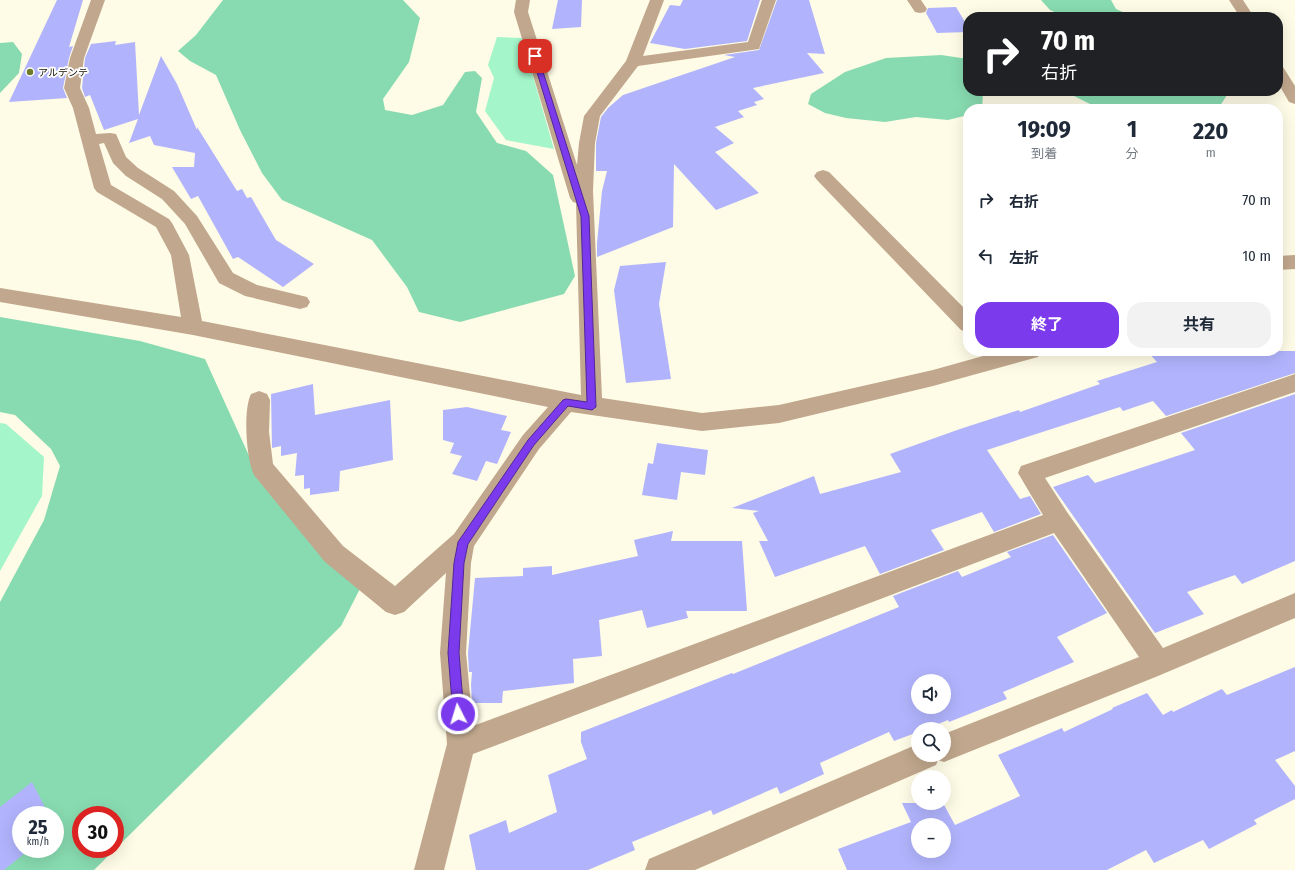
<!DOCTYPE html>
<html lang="ja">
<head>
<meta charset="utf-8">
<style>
	body { margin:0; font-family:"Fira Sans Condensed","Noto Sans JP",sans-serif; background:#f2f2f3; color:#1f2937; height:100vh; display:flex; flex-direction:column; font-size:15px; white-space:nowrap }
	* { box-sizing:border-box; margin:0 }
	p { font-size:13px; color:#747a83 }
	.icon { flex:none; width:22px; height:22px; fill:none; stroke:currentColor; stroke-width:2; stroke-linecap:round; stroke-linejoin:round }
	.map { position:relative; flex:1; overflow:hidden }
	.drawer { position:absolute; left:963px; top:104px; width:320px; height:252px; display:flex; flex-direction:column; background:#fff; border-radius:16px; box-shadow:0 4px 16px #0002 }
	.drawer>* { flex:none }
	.top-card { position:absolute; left:963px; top:12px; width:320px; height:84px; border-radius:16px; box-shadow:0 4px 16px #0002; background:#202124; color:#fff; overflow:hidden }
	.buttons { position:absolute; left:911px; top:674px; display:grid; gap:8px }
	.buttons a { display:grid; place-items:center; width:40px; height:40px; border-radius:50%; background:#fff; box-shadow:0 4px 16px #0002; font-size:20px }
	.speed { position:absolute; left:12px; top:806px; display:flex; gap:8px; font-size:20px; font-weight:700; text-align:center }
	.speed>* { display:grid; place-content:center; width:52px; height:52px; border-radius:50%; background:#fff; box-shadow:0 4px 16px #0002; line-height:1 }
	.speed small { font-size:10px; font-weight:400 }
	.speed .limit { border:6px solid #d22; background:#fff; color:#111 }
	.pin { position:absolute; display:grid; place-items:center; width:34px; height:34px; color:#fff; margin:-17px; border-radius:8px; box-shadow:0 2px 6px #0006 }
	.me { position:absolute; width:44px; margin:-22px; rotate:355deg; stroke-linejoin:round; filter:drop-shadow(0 0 3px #0008) }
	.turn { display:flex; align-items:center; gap:14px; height:84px; padding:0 12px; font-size:18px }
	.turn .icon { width:52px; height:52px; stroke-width:2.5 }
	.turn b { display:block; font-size:28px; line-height:34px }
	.eta { display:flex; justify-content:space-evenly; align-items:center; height:68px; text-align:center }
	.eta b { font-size:24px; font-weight:700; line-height:28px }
	.action { display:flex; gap:8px; margin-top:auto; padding:8px 12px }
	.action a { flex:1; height:46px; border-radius:16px; background:#7c3aed; color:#fff; font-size:16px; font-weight:700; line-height:46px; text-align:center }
	.action a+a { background:#f2f2f3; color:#1f2937 }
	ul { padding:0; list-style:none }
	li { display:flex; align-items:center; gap:12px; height:56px; padding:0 12px }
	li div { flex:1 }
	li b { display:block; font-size:15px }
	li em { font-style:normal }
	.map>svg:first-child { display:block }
	.green { fill:#a4f6ca }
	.forest { fill:#88dbb0; fill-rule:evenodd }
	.building { fill:#b1b4fc; fill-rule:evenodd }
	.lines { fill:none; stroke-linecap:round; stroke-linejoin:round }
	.minor { fill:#c0a78d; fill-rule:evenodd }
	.route { fill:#7c3aed; stroke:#51269a }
	.poi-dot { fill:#6f7b27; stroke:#fff; stroke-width:1.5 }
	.labels { text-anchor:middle; stroke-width:3.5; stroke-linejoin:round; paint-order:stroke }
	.far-poi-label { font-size:10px; fill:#120f04; stroke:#fff; text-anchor:start }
</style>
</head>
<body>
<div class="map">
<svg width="1295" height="870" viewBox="0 0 1295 870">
	<rect width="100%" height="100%" fill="#fefbe6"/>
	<!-- green -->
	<g class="green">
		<path d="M 497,37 L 522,38 L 554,149 L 506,140 L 485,111 L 494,78 L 488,65 Z"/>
		<path d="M 0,423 L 6,424 L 44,457 L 42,496 L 0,571 Z"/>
	</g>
	<!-- forest -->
	<g class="forest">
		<path d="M 223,0 L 403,0 L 420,18 L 409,62 L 383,99 L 385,110 L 412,115 L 443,105 L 465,72 L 475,71 L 482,78 L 476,112 L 497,143 L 526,151 L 553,175 L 575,276 L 564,294 L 460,322 L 419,312 L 407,287 L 372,240 L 282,200 L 262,173 L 240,130 L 216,75 L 190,61 L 178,51 L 196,35 Z"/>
		<path d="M 1041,0 L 1111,0 L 1116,9 L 1134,17 L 1063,16 L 1050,10 Z"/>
		<path d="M 13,42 L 22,54 L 19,73 L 0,93 L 0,43 Z"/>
		<path d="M 941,55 L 968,59 L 968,91 L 1001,91 L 983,94 L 982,109 L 968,109 L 968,115 L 948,120 L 916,117 L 885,122 L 846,118 L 825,113 L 808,104 L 811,94 L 845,72 L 886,58 Z"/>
		<path d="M 1030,91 L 1226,91 L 1227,95 L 1218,109 L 1100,109 L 1072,95 Z"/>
		<path d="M 0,317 L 140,341 L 205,359 L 256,471 L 367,575 L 341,626 L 94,870 L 0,870 L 0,602 L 44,520 L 60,466 L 51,449 L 15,415 L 0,412 ZM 21,815 L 55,815 L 55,849 L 21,849 ZM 81,815 L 115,815 L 115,849 L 81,849 Z"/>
	</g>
	<!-- building -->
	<g class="building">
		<path d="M 57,0 L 83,0 L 69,47 L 73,46 L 69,58 L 63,88 L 67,98 L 9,102 Z"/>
		<path d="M 558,0 L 582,0 L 581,27 L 552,29 Z"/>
		<path d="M 683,0 L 760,0 L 747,41 L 685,49 L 650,43 L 670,5 L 680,6 Z"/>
		<path d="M 777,0 L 809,0 L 825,54 L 807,53 L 824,73 L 753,88 L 764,99 L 754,102 L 757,105 L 738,111 L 744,117 L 715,127 L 734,143 L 715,152 L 759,193 L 716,210 L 674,164 L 673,227 L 597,257 L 597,243 L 602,191 L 607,171 L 596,171 L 596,143 L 601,117 L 608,108 L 623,95 L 735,57 L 724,55 L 759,50 Z"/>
		<path d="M 956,7 L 968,27 L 968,32 L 937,33 L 926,13 L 928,8 Z"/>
		<path d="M 116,41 L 115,45 L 135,42 L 139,115 L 161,56 L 177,84 L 197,130 L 197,127 L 237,191 L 242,189 L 247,198 L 251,197 L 276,240 L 314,264 L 283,287 L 238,257 L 233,259 L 198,196 L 191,199 L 172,167 L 194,167 L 195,153 L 154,145 L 150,136 L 129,143 L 138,119 L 104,130 L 90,95 L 85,97 L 82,88 L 85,58 L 91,44 Z"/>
		<path d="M 666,262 L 659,304 L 671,379 L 626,383 L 614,290 L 620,266 Z"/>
		<path d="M 1147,351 L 1295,351 L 1295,373 L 1166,416 L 1153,401 L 1123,411 L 1120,407 L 987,450 L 1020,499 L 1030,496 L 1041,514 L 994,532 L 982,512 L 931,530 L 944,550 L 880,574 L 865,546 L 775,577 L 759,541 L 768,541 L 753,513 L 759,511 L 732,508 L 814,476 L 820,494 L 901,472 L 890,454 L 960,429 L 1019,410 L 1020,412 L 1100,384 L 1097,381 L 1157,362 Z"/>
		<path d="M 313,384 L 315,415 L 390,400 L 393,460 L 340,471 L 339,491 L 310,495 L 310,488 L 304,489 L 304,475 L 295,476 L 297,453 L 281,456 L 281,446 L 272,448 L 271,394 Z"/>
		<path d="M 1295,394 L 1295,561 L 1242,584 L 1235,575 L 1187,592 L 1204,614 L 1155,633 L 1053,487 L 1088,475 L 1095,483 L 1195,450 L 1181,433 Z"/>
		<path d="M 467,407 L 507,416 L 501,430 L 511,432 L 497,464 L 486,461 L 477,481 L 452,474 L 462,456 L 450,453 L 454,443 L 443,440 L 443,410 Z"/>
		<path d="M 657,443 L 708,450 L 705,475 L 681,472 L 677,500 L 642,495 L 648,463 L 653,464 Z"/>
		<path d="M 673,531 L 671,541 L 742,541 L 747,611 L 686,611 L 688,618 L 647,628 L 642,610 L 599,620 L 602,656 L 573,659 L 574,683 L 503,691 L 502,703 L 472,703 L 471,685 L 472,672 L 469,672 L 468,653 L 475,578 L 523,576 L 523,568 L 552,566 L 552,575 L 638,556 L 634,540 Z"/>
		<path d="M 1053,535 L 1107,613 L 1057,637 L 1074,662 L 1003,692 L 1007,699 L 949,722 L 948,720 L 926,729 L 918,729 L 918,732 L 894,741 L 889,732 L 820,763 L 824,774 L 780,794 L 777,787 L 713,815 L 711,810 L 632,842 L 635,850 L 588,870 L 476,870 L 469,835 L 506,820 L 509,833 L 557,812 L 548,775 L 587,759 L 581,742 L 581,732 L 732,673 L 733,674 L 899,607 L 893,596 L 958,571 L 962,577 L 1011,557 L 1007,552 ZM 918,681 L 944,681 L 944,707 L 918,707 Z"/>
		<path d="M 1295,667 L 1295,751 L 1275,760 L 1295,786 L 1295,799 L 1254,820 L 1257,824 L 1209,849 L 1203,840 L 1154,863 L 1146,850 L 1107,870 L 847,870 L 838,849 L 911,822 L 902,803 L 943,803 L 955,825 L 1020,796 L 998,755 L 1062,728 L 1064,732 L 1113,709 L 1112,708 L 1147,693 L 1163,715 L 1172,710 L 1173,712 L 1222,689 L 1227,695 ZM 918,825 L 944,825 L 944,851 L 918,851 Z"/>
		<path d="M 32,782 L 49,815 L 21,815 L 21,849 L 30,849 L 4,870 L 0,870 L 0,807 Z"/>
	</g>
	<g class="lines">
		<!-- minor -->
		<g class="minor">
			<path d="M 91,0 L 105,0 L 84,58 L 80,88 L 89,108 L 96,134 L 110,133 L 116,134 L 126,157 L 138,168 L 174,191 L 197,216 L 233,273 L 257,285 L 307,297 L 310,302 L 307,307 L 300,309 L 245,296 L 219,283 L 185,224 L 162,199 L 126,176 L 113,163 L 104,143 L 99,144 L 111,185 L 169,219 L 172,223 L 189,255 L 202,321 L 581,395 L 576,203 L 573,202 L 570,198 L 514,12 L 516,0 L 530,0 L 528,12 L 577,165 L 579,143 L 584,116 L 626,61 L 650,0 L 664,0 L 643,56 L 748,42 L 762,0 L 776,0 L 759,49 L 638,66 L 600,116 L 595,143 L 593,191 L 602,398 L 702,413 L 779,405 L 933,370 L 1001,351 L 1041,351 L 1038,357 L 933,386 L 779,423 L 702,431 L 571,412 L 539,449 L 474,546 L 471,563 L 466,653 L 473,726 L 1043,515 L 1018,473 L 1021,466 L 1295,374 L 1295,392 L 1045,478 L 1067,512 L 1163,648 L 1295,593 L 1295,618 L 1158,676 L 944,762 L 938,760 L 936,765 L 695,870 L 645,870 L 649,859 L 918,744 L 918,755 L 944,755 L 944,734 L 1139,657 L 1054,533 L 473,754 L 444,870 L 414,870 L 447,744 L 440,653 L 446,573 L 404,612 L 395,615 L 386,612 L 325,562 L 254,475 C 246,458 243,410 251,394 L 259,391 L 267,394 L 270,400 L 269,432 L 273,464 L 343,546 L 395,586 L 454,534 L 523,435 L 548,407 L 193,335 L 0,302 L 0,288 L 181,317 L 171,255 L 156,227 L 97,192 L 94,188 L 73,108 L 64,88 L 70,58 Z"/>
			<path d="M 907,0 L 921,0 L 927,9 L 925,12 L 920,13 L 915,12 Z"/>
			<path d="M 1229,0 L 1243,0 L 1254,17 L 1240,17 Z"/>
			<path d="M 1278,65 L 1283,67 L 1295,86 L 1295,104 L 1289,102 L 1278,83 Z"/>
			<path d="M 823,170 L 829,172 L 968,312 L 968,333 L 961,330 L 817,180 L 814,176 L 817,172 Z"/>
			<path d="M 1295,255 L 1295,269 L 1278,270 L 1278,256 Z"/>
		</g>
	</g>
	<!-- route -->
	<path class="route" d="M 532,54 L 538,56 L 589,216 L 596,407 L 592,410 L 568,406 L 534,445 L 468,544 L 464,563 L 459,653 L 464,714 L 462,718 L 458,719 L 454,718 L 453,714 L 448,653 L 454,563 L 458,542 L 528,440 L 563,400 L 566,399 L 587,402 L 581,216 L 532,56 Z"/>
	<!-- markers -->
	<circle class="poi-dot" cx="30" cy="72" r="4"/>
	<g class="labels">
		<!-- far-poi labels -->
		<g class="far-poi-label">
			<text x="38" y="76">アルデンテ</text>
		</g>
	</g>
</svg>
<div class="buttons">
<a><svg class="icon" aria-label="sound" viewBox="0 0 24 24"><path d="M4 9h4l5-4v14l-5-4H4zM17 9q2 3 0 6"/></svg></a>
<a><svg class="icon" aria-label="search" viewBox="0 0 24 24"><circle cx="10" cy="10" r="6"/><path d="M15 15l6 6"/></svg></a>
<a>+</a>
<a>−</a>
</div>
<div class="speed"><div>25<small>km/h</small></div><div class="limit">30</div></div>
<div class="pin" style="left:535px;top:56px;background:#d93025"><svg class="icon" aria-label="arrive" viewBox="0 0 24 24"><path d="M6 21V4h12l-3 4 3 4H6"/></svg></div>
<svg class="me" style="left:458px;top:714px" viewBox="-20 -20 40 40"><circle r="17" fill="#7c3aed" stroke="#fff" stroke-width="3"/><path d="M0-11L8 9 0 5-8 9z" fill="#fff"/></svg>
<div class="top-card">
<div class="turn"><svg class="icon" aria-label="right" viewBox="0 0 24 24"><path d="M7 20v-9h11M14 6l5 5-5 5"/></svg><div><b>70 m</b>右折</div></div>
</div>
<section class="drawer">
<div class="eta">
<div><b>19:09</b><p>到着</p></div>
<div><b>1</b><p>分</p></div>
<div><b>220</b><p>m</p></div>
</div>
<ul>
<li><svg class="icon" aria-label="right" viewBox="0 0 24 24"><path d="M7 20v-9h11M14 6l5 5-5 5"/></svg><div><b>右折</b></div><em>70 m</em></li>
<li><svg class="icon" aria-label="left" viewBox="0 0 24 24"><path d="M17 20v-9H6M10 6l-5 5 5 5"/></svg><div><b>左折</b></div><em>10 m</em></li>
</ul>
<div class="action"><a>終了</a><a>共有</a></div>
</section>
</div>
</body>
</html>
